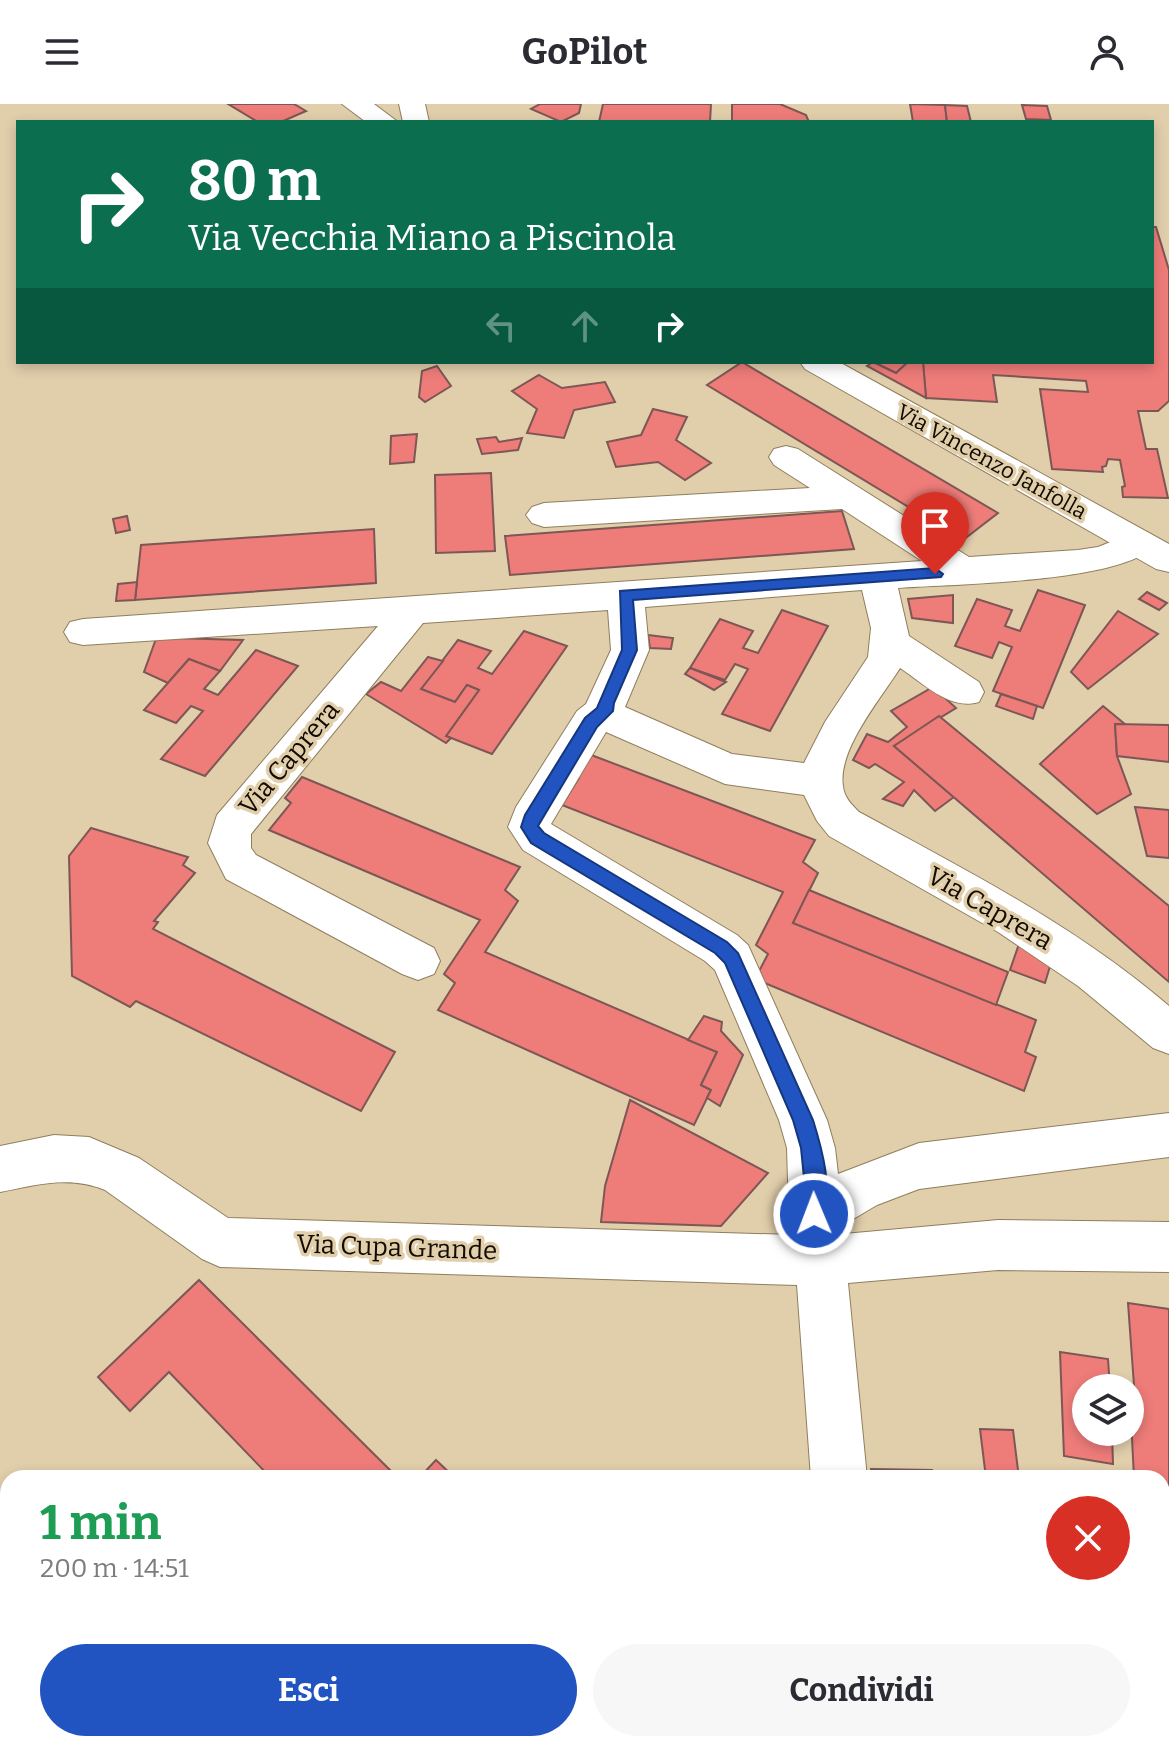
<!DOCTYPE html>
<html lang="it">
<head>
<meta charset="utf-8">
<style>
	body { margin:0; font-family:Bitter,serif; background:#f7f7f7; color:#2b2b33; height:100vh; display:flex; flex-direction:column; font-size:30px; white-space:nowrap }
	* { box-sizing:border-box; margin:0 }
	p { font-size:26px; color:#7c7c81 }
	.icon { flex:none; width:44px; height:44px; fill:none; stroke:currentColor; stroke-width:2; stroke-linecap:round; stroke-linejoin:round }
	.map { position:relative; flex:1; overflow:hidden }
	.side { position:absolute; left:0px; top:1366px; width:1170px; height:282px; display:flex; flex-direction:column; background:#fff; border-radius:24px 24px 0 0; box-shadow:0 4px 12px #0003 }
	.side>* { flex:none }
	.hud { position:absolute; left:16px; top:16px; width:1138px; height:244px; border-radius:0px; box-shadow:0 4px 12px #0003; background:#0b6e4f; color:#fff; overflow:hidden }
	.controls { position:absolute; left:1072px; top:1270px; display:grid; gap:16px }
	.controls a { display:grid; place-items:center; width:72px; height:72px; border-radius:50%; background:#fff; box-shadow:0 4px 12px #0003; font-size:40px }
	.pin { position:absolute; display:grid; place-items:center; width:68px; height:68px; color:#fff; margin:-82px -34px; border-radius:50% 50% 50% 0; rotate:-45deg; box-shadow:0 0 8px #0007 }
	.pin .icon { rotate:45deg }
	.me { position:absolute; width:88px; margin:-44px; rotate:359deg; stroke-linejoin:round; filter:drop-shadow(0 0 6px #0008) }
	.turn { display:flex; align-items:center; gap:28px; height:168px; padding:0 40px; font-size:36px }
	.turn .icon { width:104px; height:104px; stroke-width:2.5 }
	.turn b { display:block; font-size:56px; line-height:68px }
	.lanes { display:flex; align-items:center; height:76px; padding:0 40px; background:#0003; justify-content:center; gap:40px; direction:ltr }
	.lanes .off { opacity:.35 }
	.round { display:grid; place-items:center; flex:none; width:84px; height:84px; border-radius:42px; background:#f7f7f7 }
	.overview { display:flex; align-items:center; justify-content:space-between; height:136px; padding:0 40px }
	h1 { font-size:48px; font-weight:700; line-height:60px; color:#1e9e55 }
	.button { display:flex; gap:16px; margin-top:auto; padding:16px 40px }
	.button a { flex:1; height:92px; border-radius:48px; background:#2154c1; color:#fff; font-size:32px; font-weight:700; line-height:92px; text-align:center }
	.button a+a { background:#f7f7f7; color:#2b2b33 }
	header { display:flex; justify-content:space-between; align-items:center; height:104px; padding:0 40px; background:#fff; font-size:36px; font-weight:700 }
	.map>svg:first-child { display:block }
	.building { fill:#ee7c79; stroke:#7d5755; stroke-width:2 }
	.lines { fill:none; stroke-linecap:round; stroke-linejoin:round }
	.minor-casing { stroke:#8f7e5d; stroke-width:2 }
	.major-casing { stroke:#8f7e5d; stroke-width:2 }
	.minor { fill:#fff; fill-rule:evenodd }
	.major { fill:#fff; fill-rule:evenodd }
	.route { fill:#2154c1; stroke:#15377d; stroke-width:2 }
	.labels { text-anchor:middle; stroke-width:7; stroke-linejoin:round; paint-order:stroke }
	.far-street-label { font-size:22px; fill:#120b02; stroke:#e1ceab }
	.street-label { font-size:26px; fill:#120b02; stroke:#e1ceab }
</style>
</head>
<body>
<header><svg class="icon" aria-label="menu" viewBox="0 0 24 24"><path d="M4 6h16M4 12h16M4 18h16"/></svg>GoPilot<svg class="icon" aria-label="person" viewBox="0 0 24 24"><circle cx="12" cy="8" r="4"/><path d="M4 21q1-7 8-7t8 7"/></svg></header>
<div class="map">
<svg width="1169" height="1647" viewBox="0 0 1169 1647">
	<rect width="100%" height="100%" fill="#e1ceab"/>
	<!-- building -->
	<g class="building">
		<path d="M 228,0 L 294,0 L 306,7 L 281,18 L 258,18 Z"/>
		<path d="M 540,0 L 581,0 L 579,9 L 561,18 L 531,5 Z"/>
		<path d="M 603,0 L 711,0 L 710,18 L 599,18 Z"/>
		<path d="M 732,0 L 780,0 L 806,11 L 809,18 L 732,18 Z"/>
		<path d="M 910,0 L 945,1 L 947,18 L 913,18 Z"/>
		<path d="M 945,1 L 967,2 L 971,18 L 947,18 Z"/>
		<path d="M 1022,1 L 1047,2 L 1051,16 L 1026,15 Z"/>
		<path d="M 1152,123 L 1156,123 L 1169,166 L 1169,297 L 1158,307 L 1138,307 L 1146,345 L 1157,345 L 1168,394 L 1123,393 L 1122,383 L 1125,382 L 1120,356 L 1108,355 L 1106,362 L 1102,363 L 1103,368 L 1052,365 L 1040,285 L 1088,288 L 1086,277 L 993,271 L 997,298 L 926,294 L 923,258 L 1152,258 Z"/>
		<path d="M 742,258 L 998,409 L 963,436 L 707,281 Z"/>
		<path d="M 873,258 L 908,258 L 896,269 Z"/>
		<path d="M 873,258 L 896,269 L 908,258 L 923,258 L 926,294 L 867,262 Z"/>
		<path d="M 437,262 L 451,282 L 425,298 L 419,293 L 422,267 Z"/>
		<path d="M 539,271 L 562,284 L 605,278 L 615,298 L 574,306 L 564,334 L 527,329 L 537,305 L 512,287 Z"/>
		<path d="M 653,305 L 687,313 L 676,336 L 711,359 L 685,376 L 658,358 L 616,363 L 607,338 L 641,331 Z"/>
		<path d="M 417,330 L 414,358 L 390,360 L 391,332 Z"/>
		<path d="M 496,333 L 499,338 L 522,334 L 518,346 L 482,350 L 477,335 Z"/>
		<path d="M 491,369 L 495,447 L 436,449 L 435,371 Z"/>
		<path d="M 842,407 L 854,445 L 510,471 L 505,432 Z"/>
		<path d="M 127,412 L 130,426 L 116,429 L 113,415 Z"/>
		<path d="M 374,425 L 376,479 L 135,496 L 141,441 Z"/>
		<path d="M 137,478 L 135,496 L 116,497 L 118,480 Z"/>
		<path d="M 1038,486 L 1085,501 L 1043,604 L 993,587 L 1012,543 L 999,538 L 992,554 L 955,542 L 977,495 L 1012,506 L 1005,522 L 1020,527 Z"/>
		<path d="M 1147,488 L 1167,499 L 1159,506 L 1139,495 Z"/>
		<path d="M 953,491 L 953,519 L 912,514 L 908,495 Z"/>
		<path d="M 782,506 L 828,522 L 770,627 L 722,610 L 748,565 L 735,560 L 725,576 L 690,564 L 720,515 L 753,527 L 743,544 L 758,549 Z"/>
		<path d="M 1118,507 L 1158,530 L 1088,585 L 1071,568 Z"/>
		<path d="M 524,527 L 567,542 L 492,650 L 446,632 L 479,586 L 467,581 L 455,598 L 421,585 L 458,536 L 491,547 L 478,564 L 492,570 Z"/>
		<path d="M 648,531 L 673,534 L 671,545 L 650,544 Z"/>
		<path d="M 157,532 L 173,534 L 243,536 L 220,567 L 189,555 L 168,579 L 144,568 Z"/>
		<path d="M 256,546 L 298,562 L 205,672 L 161,655 L 203,607 L 191,602 L 176,619 L 144,606 L 189,555 L 220,567 L 204,585 L 218,591 Z"/>
		<path d="M 428,553 L 443,557 L 421,585 L 455,598 L 467,581 L 479,586 L 446,632 L 451,634 L 446,639 L 366,590 L 381,578 L 401,587 Z"/>
		<path d="M 690,564 L 726,578 L 714,586 L 685,570 Z"/>
		<path d="M 933,583 L 956,604 L 894,642 L 954,693 L 935,707 L 914,686 L 903,702 L 883,695 L 904,678 L 875,660 L 869,664 L 853,656 L 867,630 L 888,638 L 907,623 L 891,607 Z"/>
		<path d="M 1001,590 L 1037,602 L 1033,615 L 996,602 Z"/>
		<path d="M 1103,602 L 1126,621 L 1115,620 L 1117,652 L 1131,690 L 1097,710 L 1040,660 Z"/>
		<path d="M 939,612 L 1169,802 L 1169,878 L 894,642 Z"/>
		<path d="M 1115,620 L 1169,621 L 1169,658 L 1117,652 Z"/>
		<path d="M 586,649 L 815,736 L 803,758 L 818,769 L 793,819 L 1036,916 L 1025,948 L 1036,953 L 1024,987 L 755,875 L 768,850 L 756,841 L 783,788 L 562,701 L 579,674 L 572,669 Z"/>
		<path d="M 302,673 L 520,763 L 505,786 L 518,797 L 485,848 L 717,948 L 701,981 L 711,986 L 694,1021 L 438,906 L 455,879 L 444,870 L 480,816 L 269,726 L 291,699 L 285,694 Z"/>
		<path d="M 1135,703 L 1169,706 L 1169,754 L 1147,752 Z"/>
		<path d="M 91,724 L 188,753 L 183,761 L 195,769 L 154,817 L 158,818 L 153,825 L 395,948 L 361,1007 L 136,897 L 130,903 L 72,872 L 69,752 Z"/>
		<path d="M 809,786 L 1008,868 L 996,901 L 793,819 Z"/>
		<path d="M 1020,837 L 1054,849 L 1045,879 L 1010,866 Z"/>
		<path d="M 704,912 L 722,918 L 721,927 L 743,951 L 720,1002 L 707,994 L 711,986 L 701,981 L 717,948 L 688,936 Z"/>
		<path d="M 630,996 L 768,1069 L 721,1122 L 601,1118 L 605,1082 Z"/>
		<path d="M 199,1176 L 398,1374 L 271,1374 L 169,1268 L 130,1307 L 98,1273 Z"/>
		<path d="M 1128,1199 L 1169,1205 L 1169,1647 L 1072,1647 L 1072,1640 L 1162,1640 L 1162,1374 L 1134,1374 L 1130,1294 L 1135,1295 Z"/>
		<path d="M 1060,1248 L 1108,1255 L 1110,1284 L 1086,1284 L 1086,1328 L 1112,1328 L 1113,1360 L 1064,1352 Z"/>
		<path d="M 980,1325 L 1013,1326 L 1019,1374 L 986,1374 Z"/>
		<path d="M 436,1356 L 455,1374 L 419,1374 Z"/>
		<path d="M 871,1365 L 932,1366 L 933,1374 L 872,1374 Z"/>
		<path d="M 177,1640 L 353,1640 L 359,1647 L 183,1647 Z"/>
		<path d="M 554,1640 L 697,1640 L 704,1647 L 561,1647 Z"/>
		<path d="M 898,1640 L 946,1640 L 947,1647 L 899,1647 Z"/>
	</g>
	<g class="lines">
		<defs>
			<g id="minor">
				<path d="M 786,342 L 798,345 L 969,453 L 1078,446 L 1098,443 L 1138,427 L 1151,430 L 1156,439 C 1131,479 948,480 898,484 L 909,532 L 979,578 L 984,588 L 979,598 C 950,607 923,579 900,564 C 882,593 837,646 843,682 C 844,693 851,700 859,708 C 966,766 1076,822 1169,902 L 1169,950 L 1153,944 L 1078,882 L 998,828 L 829,732 L 817,717 L 804,691 L 725,680 L 606,628 L 551,720 L 737,831 L 748,841 L 827,1016 L 835,1044 L 838,1070 L 919,1039 L 1169,1009 L 1169,1053 L 919,1085 L 877,1101 L 843,1121 L 844,1130 L 998,1116 L 1169,1118 L 1169,1168 L 998,1166 L 848,1179 L 867,1374 L 811,1374 L 797,1181 L 220,1163 L 202,1155 L 105,1086 C 69,1071 36,1081 0,1088 L 0,1042 L 54,1031 L 89,1033 L 139,1054 L 228,1114 L 793,1131 L 789,1110 L 787,1044 L 779,1016 L 715,866 L 705,857 L 523,746 L 508,723 L 516,703 L 577,607 L 586,600 L 611,546 L 608,506 L 423,519 L 251,730 L 251,744 L 256,751 L 434,844 L 440,857 L 434,870 L 418,876 L 402,870 L 226,775 L 208,739 L 217,711 L 378,522 L 83,541 L 70,538 L 64,528 L 70,518 L 83,515 L 922,457 L 842,405 L 544,423 L 532,419 L 526,411 L 532,403 L 544,399 L 810,384 L 774,361 L 769,353 L 774,345 ZM 862,486 L 871,524 L 868,553 L 825,618 L 804,659 L 732,650 L 625,603 L 649,546 L 645,503 Z"/>
				<path d="M 832,1640 L 894,1640 L 895,1647 L 833,1647 Z"/>
			</g>
			<g id="major">
				<path d="M 342,0 L 374,0 L 398,18 L 366,18 Z"/>
				<path d="M 399,0 L 425,0 L 429,18 L 403,18 Z"/>
				<path d="M 800,258 L 839,258 L 1169,440 L 1169,468 L 1156,465 L 805,265 Z"/>
			</g>
		</defs>
		<!-- minor casing -->
		<use href="#minor" class="minor-casing"/>
		<!-- major casing -->
		<use href="#major" class="major-casing"/>
		<!-- minor -->
		<use href="#minor" class="minor"/>
		<!-- major -->
		<use href="#major" class="major"/>
	</g>
	<!-- route -->
	<path class="route" d="M 935,464 L 943,470 L 941,473 L 633,496 L 637,546 L 614,599 L 613,607 L 597,623 L 538,722 L 544,729 L 727,838 L 738,849 L 813,1016 C 822,1045 834,1088 822,1117 L 814,1120 L 807,1117 L 804,1110 L 806,1094 L 801,1044 L 793,1016 L 725,859 L 715,849 L 531,739 L 521,723 L 525,711 L 585,614 L 597,604 L 622,546 L 620,487 Z"/>
	<g class="labels">
		<!-- far-street labels -->
		<g class="far-street-label">
			<text transform="translate(992 357) rotate(29)" y="8">Via Vincenzo Janfolla</text>
		</g>
		<!-- street labels -->
		<g class="street-label">
			<text transform="translate(289 654) rotate(-50)" y="9">Via Caprera</text>
			<text transform="translate(990 804) rotate(30)" y="9">Via Caprera</text>
			<text transform="translate(397 1143) rotate(2)" y="9">Via Cupa Grande</text>
		</g>
	</g>
</svg>
<div class="controls">
<a><svg class="icon" aria-label="layers" viewBox="0 0 24 24"><path d="M12 4l9 5-9 5-9-5zM3 14l9 5 9-5"/></svg></a>
</div>
<div class="pin" style="left:935px;top:470px;background:#d93025"><svg class="icon" aria-label="arrive" viewBox="0 0 24 24"><path d="M6 21V4h12l-3 4 3 4H6"/></svg></div>
<svg class="me" style="left:814px;top:1110px" viewBox="-20 -20 40 40"><circle r="17" fill="#2154c1" stroke="#fff" stroke-width="3"/><path d="M0-11L8 9 0 5-8 9z" fill="#fff"/></svg>
<div class="hud">
<div class="turn"><svg class="icon" aria-label="right" viewBox="0 0 24 24"><path d="M7 20v-9h11M14 6l5 5-5 5"/></svg><div><b>80 m</b>Via Vecchia Miano a Piscinola</div></div>
<div class="lanes"><svg class="icon off" aria-label="left" viewBox="0 0 24 24"><path d="M17 20v-9H6M10 6l-5 5 5 5"/></svg><svg class="icon off" aria-label="ahead" viewBox="0 0 24 24"><path d="M12 20V5M6 11l6-6 6 6"/></svg><svg class="icon" aria-label="right" viewBox="0 0 24 24"><path d="M7 20v-9h11M14 6l5 5-5 5"/></svg></div>
</div>
<section class="side">
<div class="overview"><div><h1>1 min</h1><p>200 m · 14:51</p></div><a class="round" style="background:#d93025;color:#fff"><svg class="icon" aria-label="close" viewBox="0 0 24 24"><path d="M6 6l12 12M18 6L6 18"/></svg></a></div>
<div class="button"><a>Esci</a><a>Condividi</a></div>
</section>
</div>
</body>
</html>
